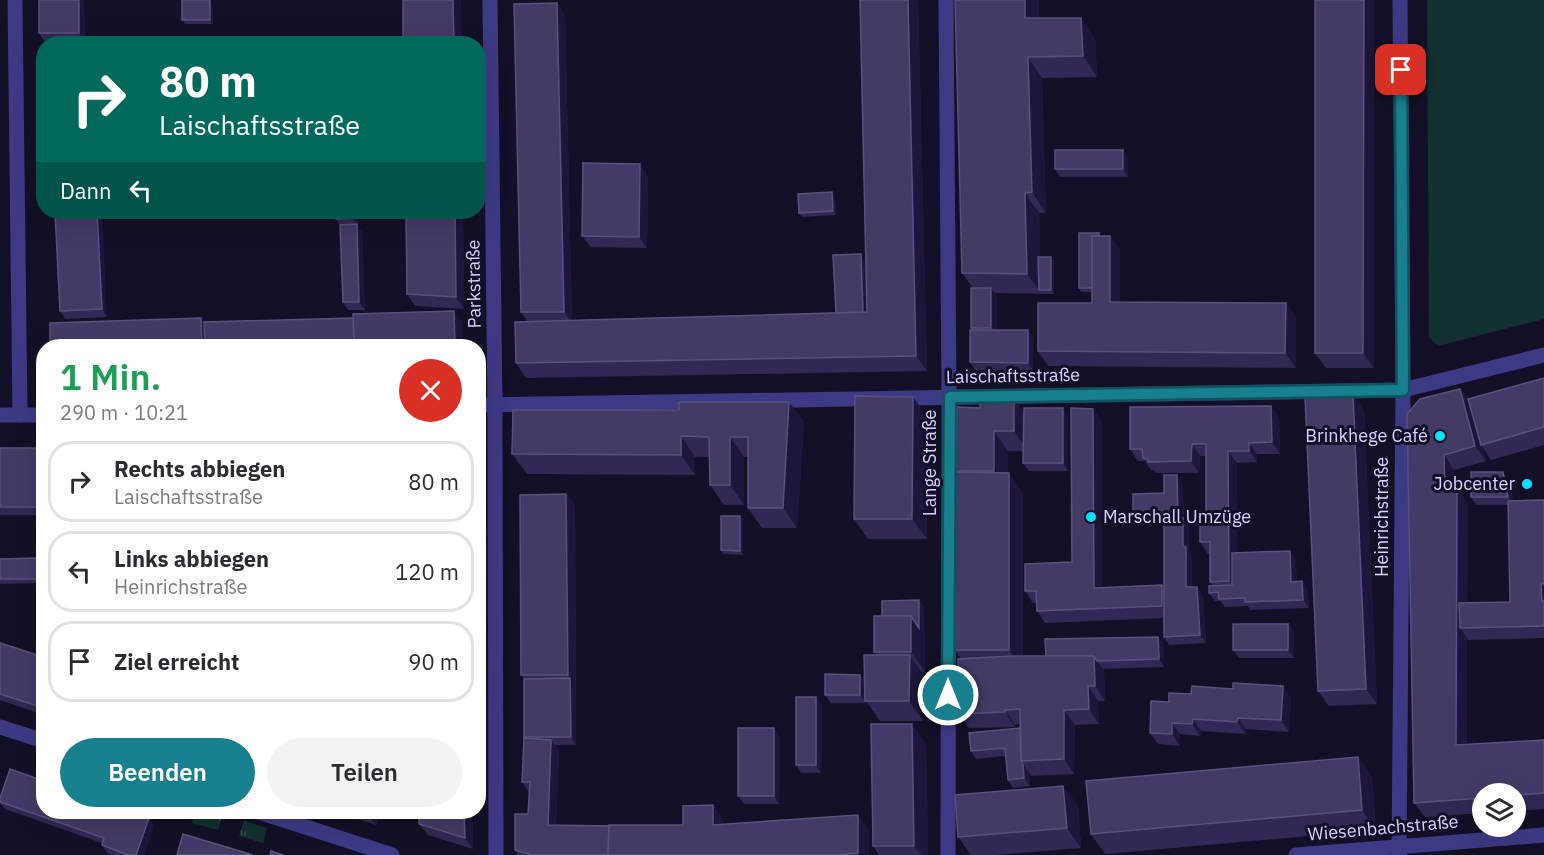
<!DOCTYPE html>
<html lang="de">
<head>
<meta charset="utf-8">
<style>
	body { margin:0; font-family:"IBM Plex Sans",sans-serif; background:#f2f2f3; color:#2b2b33; height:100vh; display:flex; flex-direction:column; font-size:22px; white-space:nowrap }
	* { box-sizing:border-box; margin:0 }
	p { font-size:20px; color:#7c7c81 }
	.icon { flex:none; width:33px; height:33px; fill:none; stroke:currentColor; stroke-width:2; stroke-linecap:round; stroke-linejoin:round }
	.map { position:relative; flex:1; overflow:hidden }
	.panel { position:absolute; left:36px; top:339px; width:450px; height:480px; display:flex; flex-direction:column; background:#fff; border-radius:24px; box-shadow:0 6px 24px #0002 }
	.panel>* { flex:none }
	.top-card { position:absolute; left:36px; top:36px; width:450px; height:183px; border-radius:24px; box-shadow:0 6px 24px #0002; background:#00695c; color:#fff; overflow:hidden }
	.buttons { position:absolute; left:1472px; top:783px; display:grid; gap:12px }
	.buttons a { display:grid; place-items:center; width:54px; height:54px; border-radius:50%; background:#fff; box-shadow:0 6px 24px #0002; font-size:30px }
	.pin { position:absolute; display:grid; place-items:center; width:51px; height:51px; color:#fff; margin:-26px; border-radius:12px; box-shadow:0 3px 9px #0006 }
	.me { position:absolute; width:66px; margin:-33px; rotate:0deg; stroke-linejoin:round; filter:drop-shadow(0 0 4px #0008) }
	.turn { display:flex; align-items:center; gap:21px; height:126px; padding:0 24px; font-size:27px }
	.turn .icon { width:78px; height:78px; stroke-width:2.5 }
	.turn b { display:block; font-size:42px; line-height:51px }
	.then { display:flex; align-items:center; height:57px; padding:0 24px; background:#0003; gap:12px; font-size:22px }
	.round { display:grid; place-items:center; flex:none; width:63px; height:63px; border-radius:32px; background:#f2f2f3 }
	.summary { display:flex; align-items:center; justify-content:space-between; height:102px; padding:0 24px }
	h1 { font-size:36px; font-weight:600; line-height:45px; color:#1e9e55 }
	.action { display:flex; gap:12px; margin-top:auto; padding:12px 24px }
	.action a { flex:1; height:69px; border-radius:36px; background:#187f8f; color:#fff; font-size:24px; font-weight:600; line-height:69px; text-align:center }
	.action a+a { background:#f2f2f3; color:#2b2b33 }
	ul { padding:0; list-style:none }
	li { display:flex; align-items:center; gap:18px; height:81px; margin:0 12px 9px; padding:0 12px; border:3px solid #e1e1e2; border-radius:24px }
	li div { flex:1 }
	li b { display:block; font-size:22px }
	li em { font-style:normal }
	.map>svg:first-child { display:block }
	.grass { fill:url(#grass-tufts) }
	.park { fill:#12302f }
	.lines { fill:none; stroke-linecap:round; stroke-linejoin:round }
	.street { stroke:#3d3a85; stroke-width:15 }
	.wall { fill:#312854 }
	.shaded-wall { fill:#1d163a }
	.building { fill:#433a66; stroke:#5a527e; stroke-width:1.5 }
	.route-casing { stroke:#10535d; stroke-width:15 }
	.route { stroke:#187f8f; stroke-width:10 }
	.poi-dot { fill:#00e5ff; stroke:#130f26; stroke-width:2 }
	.labels { text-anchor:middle; stroke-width:6; stroke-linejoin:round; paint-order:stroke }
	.street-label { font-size:18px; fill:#d9d4ff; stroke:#130f26 }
	.poi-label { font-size:18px; fill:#d9d4ff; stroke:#130f26; text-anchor:end }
</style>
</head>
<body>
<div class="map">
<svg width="1544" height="855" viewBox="0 0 1544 855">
	<defs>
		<pattern id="grass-tufts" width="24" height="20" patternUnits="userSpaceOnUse" patternTransform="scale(1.5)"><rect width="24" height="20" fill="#12302f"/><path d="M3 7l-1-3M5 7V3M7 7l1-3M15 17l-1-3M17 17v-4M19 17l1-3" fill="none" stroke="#344d4e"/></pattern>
	</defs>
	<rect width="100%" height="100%" fill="#130f26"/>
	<!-- grass -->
	<g class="grass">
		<path d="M 195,812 L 213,812 L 223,814 L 218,830 L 192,823 Z"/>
		<path d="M 244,821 L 267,828 L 263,843 L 239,836 Z"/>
	</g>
	<!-- park -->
	<path class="park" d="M 1427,0 L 1544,0 L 1544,319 L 1438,346 L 1429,338 Z"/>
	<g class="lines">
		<!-- street -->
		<g class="street">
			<path d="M 15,0 L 20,415"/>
			<path d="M 490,0 L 495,405 L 496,855"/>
			<path d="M 946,0 L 949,397 L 948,855"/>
			<path d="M 478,405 L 1403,390 L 1544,355"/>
			<path d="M 0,415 L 44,415"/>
			<path d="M 0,727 L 44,741"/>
			<path d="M 259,812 L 392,855"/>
			<path d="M 1296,855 L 1544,835"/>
			<path d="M 1399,855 L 1403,390 L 1400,0"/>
		</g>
	</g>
	<!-- wall -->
	<g class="wall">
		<path d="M 39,0 L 84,0 L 85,41 L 44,41 L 39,33 Z"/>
		<path d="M 860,0 L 918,0 L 927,371 L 526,378 L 516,363 L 528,322 L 521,312 L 557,3 L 565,15 L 572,320 L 836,313 L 866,262 Z"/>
		<path d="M 1039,0 L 1039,18 L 1081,18 L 1095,38 L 1097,77 L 1042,78 L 1046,213 L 1039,213 L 1040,257 L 1051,257 L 1054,261 L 1054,294 L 995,293 L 997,296 L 997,330 L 1028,330 L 1033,338 L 1033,370 L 975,370 L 970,362 L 973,330 L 971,328 L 973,288 L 962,273 Z"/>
		<path d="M 1315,0 L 1374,368 L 1326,368 L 1315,353 Z"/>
		<path d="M 212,4 L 213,24 L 185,24 L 182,20 Z"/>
		<path d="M 1128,158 L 1128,177 L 1060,177 L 1055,169 Z"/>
		<path d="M 640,164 L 648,176 L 647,248 L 591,247 L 582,236 Z"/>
		<path d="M 832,192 L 835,196 L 836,215 L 802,217 L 799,213 Z"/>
		<path d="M 55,212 L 107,317 L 65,319 L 60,311 Z"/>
		<path d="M 336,212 L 358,212 L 358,226 L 362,232 L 365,310 L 348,310 L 343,302 L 340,225 L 336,219 Z"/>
		<path d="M 406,212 L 463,212 L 464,309 L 415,306 L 407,294 Z"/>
		<path d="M 1101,236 L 1110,236 L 1120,251 L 1120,302 L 1286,303 L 1296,318 L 1296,368 L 1048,366 L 1038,351 L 1092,303 L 1092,292 L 1081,292 L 1079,288 Z"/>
		<path d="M 1544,378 L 1544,445 L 1491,460 L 1482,446 L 1486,461 L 1454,470 L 1455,489 L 1457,489 L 1468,504 L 1467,603 L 1510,602 L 1508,505 L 1476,505 L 1471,497 L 1503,472 L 1508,480 L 1513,500 L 1544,500 L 1544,638 L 1468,640 L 1467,638 L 1467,744 L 1544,740 L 1544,809 L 1515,811 L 1515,794 L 1482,794 L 1482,813 L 1425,817 L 1414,803 L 1407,414 L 1460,389 L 1469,402 Z"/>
		<path d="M 913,397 L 927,417 L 927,539 L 868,539 L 854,519 Z"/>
		<path d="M 1014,399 L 1024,413 L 1068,416 L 1068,471 L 1029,471 L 1023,463 L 1023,451 L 1008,451 L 1008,473 L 1023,493 L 1023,656 L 1046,656 L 1164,645 L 1164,667 L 1103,669 L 1104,671 L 1105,701 L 1098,701 L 1099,724 L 1075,725 L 1074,774 L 1031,776 L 1029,772 L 1030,786 L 1013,788 L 1008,780 L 1006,756 L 976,759 L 971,751 L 1021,730 L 1021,724 L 1015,725 L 1015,727 L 969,728 L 959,714 L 961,659 L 955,650 L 957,472 L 956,471 L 980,408 Z"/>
		<path d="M 789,402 L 804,422 L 797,528 L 762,528 L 748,508 L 748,457 L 744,457 L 744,505 L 724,505 L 710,485 L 710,457 L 695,457 L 695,475 L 527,474 L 512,454 L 679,410 Z"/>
		<path d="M 1364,410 L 1377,704 L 1329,706 L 1318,691 Z"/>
		<path d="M 1279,417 L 1280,454 L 1257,454 L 1257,462 L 1237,463 L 1237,553 L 1296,559 L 1296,582 L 1302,581 L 1307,589 L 1309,608 L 1250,610 L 1248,606 L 1225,607 L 1220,601 L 1215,601 L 1209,593 L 1213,586 L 1210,582 L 1210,554 L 1208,554 L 1200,542 L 1206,512 L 1206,456 L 1200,456 L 1199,473 L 1156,473 L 1154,470 L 1151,470 L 1145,461 L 1138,461 L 1130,449 Z"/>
		<path d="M 1102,420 L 1102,587 L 1162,585 L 1164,587 L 1164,520 L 1139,520 L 1133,512 L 1182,483 L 1184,519 L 1189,526 L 1189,551 L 1192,555 L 1192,587 L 1203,595 L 1206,643 L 1169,645 L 1164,637 L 1164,618 L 1045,623 L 1037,611 L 1036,603 L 1033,603 L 1025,591 L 1072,562 Z"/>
		<rect x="0" y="448" width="44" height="67"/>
		<path d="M 566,494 L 575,505 L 576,745 L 555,745 L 559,751 L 556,825 L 683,825 L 723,820 L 723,824 L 869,830 L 869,855 L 518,855 L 515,850 L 528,814 L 529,792 L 522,782 L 525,739 L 524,737 L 524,679 L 521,675 Z"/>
		<path d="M 740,516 L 743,520 L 743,555 L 724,554 L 721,550 Z"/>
		<path d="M 0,559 L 40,562 L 40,583 L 0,584 Z"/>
		<path d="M 919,600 L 924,608 L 925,672 L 922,672 L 924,676 L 923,721 L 880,721 L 866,701 L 866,703 L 831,703 L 825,695 L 860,675 L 865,682 L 876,655 L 874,652 L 882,616 Z"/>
		<path d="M 1288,624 L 1294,632 L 1294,658 L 1239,658 L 1233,650 Z"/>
		<path d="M 0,643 L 44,657 L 44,715 L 0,700 Z"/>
		<path d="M 1191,694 L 1291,698 L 1289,732 L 1246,729 L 1246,734 L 1201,731 L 1200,736 L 1180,734 L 1180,746 L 1158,744 L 1150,733 L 1169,702 Z"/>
		<path d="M 822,705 L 821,773 L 801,773 L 796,765 Z"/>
		<path d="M 780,736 L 779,804 L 744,804 L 738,796 Z"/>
		<path d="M 926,744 L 928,855 L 879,855 L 873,846 Z"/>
		<path d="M 1358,757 L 1372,777 L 1376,830 L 1105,854 L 1091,834 Z"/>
		<path d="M 1063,786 L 1078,806 L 1081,848 L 995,855 L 971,855 L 958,837 Z"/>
		<path d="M 0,798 L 149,818 L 154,826 L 144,855 L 112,855 L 107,853 L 102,845 L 102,843 L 5,809 L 0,803 Z"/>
		<path d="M 337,812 L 380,812 L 376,825 Z"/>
		<path d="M 419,812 L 472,812 L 473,849 L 428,835 L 419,824 Z"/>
	</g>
	<!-- shaded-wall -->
	<g class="shaded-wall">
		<path d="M 79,0 L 84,0 L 85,41 L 79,33 Z"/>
		<path d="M 210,0 L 212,4 L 213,24 L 210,20 Z"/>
		<path d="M 453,0 L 461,0 L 462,44 L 454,44 Z"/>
		<path d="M 908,0 L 918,0 L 927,371 L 916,356 Z"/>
		<path d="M 1025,0 L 1039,0 L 1039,39 L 1025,18 Z"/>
		<path d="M 1364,0 L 1374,0 L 1374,368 L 1363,353 Z"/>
		<path d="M 557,3 L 565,15 L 572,323 L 564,312 Z"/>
		<path d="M 1081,18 L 1095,38 L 1097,77 L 1083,56 Z"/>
		<path d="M 1028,57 L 1042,78 L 1046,213 L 1032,192 Z"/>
		<path d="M 1123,150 L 1128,158 L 1128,177 L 1123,169 Z"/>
		<path d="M 640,164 L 648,176 L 647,248 L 639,237 Z"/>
		<path d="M 832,192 L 835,196 L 836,215 L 833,211 Z"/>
		<path d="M 1025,193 L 1039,213 L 1041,290 L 1039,290 L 1027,274 Z"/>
		<path d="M 97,212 L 102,212 L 107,317 L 102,309 Z"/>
		<path d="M 353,212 L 358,212 L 359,226 L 353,218 Z"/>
		<path d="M 455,212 L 463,212 L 464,309 L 456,297 Z"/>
		<path d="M 357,224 L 362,232 L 365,310 L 359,302 Z"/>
		<path d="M 1110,236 L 1120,251 L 1120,317 L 1110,302 Z"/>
		<path d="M 861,254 L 866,262 L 869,325 L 863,317 Z"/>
		<path d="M 1051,257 L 1054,261 L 1054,294 L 1051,290 Z"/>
		<path d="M 991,288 L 997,296 L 997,336 L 991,328 Z"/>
		<path d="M 1286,303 L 1296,318 L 1296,368 L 1285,353 Z"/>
		<path d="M 454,311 L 462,322 L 463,346 L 455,346 Z"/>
		<path d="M 201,318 L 209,330 L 210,346 L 202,346 Z"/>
		<path d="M 1028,330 L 1033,338 L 1033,370 L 1028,363 Z"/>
		<path d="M 1460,389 L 1470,404 L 1486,461 L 1475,446 Z"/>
		<path d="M 1353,395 L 1364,410 L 1377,704 L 1366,689 Z"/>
		<path d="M 913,397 L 927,417 L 927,539 L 912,519 Z"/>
		<path d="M 1014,399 L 1028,419 L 1028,451 L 1014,431 Z"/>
		<path d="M 789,402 L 804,422 L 797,528 L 783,508 Z"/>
		<path d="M 1271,406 L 1279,417 L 1280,454 L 1272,442 Z"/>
		<path d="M 1063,408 L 1068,416 L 1068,471 L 1063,463 Z"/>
		<path d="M 1093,409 L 1102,420 L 1102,599 L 1094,588 Z"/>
		<path d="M 994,431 L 1008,451 L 1008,491 L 994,471 Z"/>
		<path d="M 681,436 L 695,457 L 695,475 L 681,455 Z"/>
		<path d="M 730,437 L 744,457 L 744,505 L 730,485 Z"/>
		<path d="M 1249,443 L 1257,454 L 1257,462 L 1249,451 Z"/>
		<path d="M 1192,444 L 1200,456 L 1199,473 L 1191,461 Z"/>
		<path d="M 1228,451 L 1237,463 L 1238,593 L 1229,581 Z"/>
		<path d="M 1444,455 L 1454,470 L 1455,503 L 1445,488 Z"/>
		<path d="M 1503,472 L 1508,480 L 1514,505 L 1508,497 Z"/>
		<path d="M 1009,473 L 1023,493 L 1023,671 L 1009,650 Z"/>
		<path d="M 1177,475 L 1182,483 L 1184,519 L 1189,526 L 1189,551 L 1192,555 L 1192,595 L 1186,587 L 1178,518 Z"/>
		<path d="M 1457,489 L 1468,504 L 1467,628 L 1460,628 L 1467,638 L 1467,760 L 1456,745 Z"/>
		<path d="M 566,494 L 575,505 L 576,745 L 571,737 L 570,678 L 568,675 Z"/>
		<path d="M 740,516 L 743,520 L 743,555 L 740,551 Z"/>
		<path d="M 1290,551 L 1296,559 L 1297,590 L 1291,582 Z"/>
		<path d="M 37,558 L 40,562 L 40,583 L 37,579 Z"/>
		<path d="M 1302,581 L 1307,589 L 1309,608 L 1303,600 Z"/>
		<path d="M 1541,584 L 1544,587 L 1544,604 L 1542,601 Z"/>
		<path d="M 1162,585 L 1170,596 L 1170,618 L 1162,606 Z"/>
		<path d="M 1197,587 L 1203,595 L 1206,643 L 1200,635 Z"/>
		<path d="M 919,600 L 924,608 L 925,672 L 911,652 L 911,616 Z"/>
		<path d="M 1288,624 L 1294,632 L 1294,658 L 1288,650 Z"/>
		<path d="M 1158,637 L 1164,645 L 1164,667 L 1159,659 Z"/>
		<path d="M 910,655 L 924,676 L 923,721 L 909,701 Z"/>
		<path d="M 1094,656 L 1104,671 L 1105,701 L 1095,686 Z"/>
		<path d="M 860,675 L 866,683 L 866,703 L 860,695 Z"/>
		<path d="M 1088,686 L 1098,701 L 1099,724 L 1089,709 Z"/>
		<path d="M 1283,686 L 1291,698 L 1289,732 L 1281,720 Z"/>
		<path d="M 816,697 L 822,705 L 821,773 L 816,765 Z"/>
		<path d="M 1005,710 L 1015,725 L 1015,727 L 1005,712 Z"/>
		<path d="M 1064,710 L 1075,725 L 1074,774 L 1064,759 Z"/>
		<path d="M 1238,718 L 1246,729 L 1246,734 L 1237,722 Z"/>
		<path d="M 1193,719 L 1201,731 L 1200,736 L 1192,724 Z"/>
		<path d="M 1172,723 L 1180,734 L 1180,746 L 1172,734 Z"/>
		<path d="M 912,724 L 926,744 L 928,855 L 921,855 L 914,846 Z"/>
		<path d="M 774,728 L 780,736 L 779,804 L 774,796 Z"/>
		<path d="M 551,740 L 559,751 L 556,837 L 548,825 Z"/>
		<path d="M 1358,757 L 1372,777 L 1376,830 L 1362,810 Z"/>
		<path d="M 1023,764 L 1029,772 L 1030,786 L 1024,778 Z"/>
		<path d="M 1063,786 L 1078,806 L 1081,848 L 1067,828 Z"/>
		<path d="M 713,805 L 723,820 L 724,840 L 713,825 Z"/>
		<path d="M 372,812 L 380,812 L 376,825 L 370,817 Z"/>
		<path d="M 464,812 L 472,812 L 473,849 L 465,838 Z"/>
		<path d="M 858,815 L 869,830 L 869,855 L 859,855 L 858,853 Z"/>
		<path d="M 149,818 L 154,826 L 144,855 L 136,855 Z"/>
	</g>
	<!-- building -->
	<g class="building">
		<rect x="39" y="0" width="40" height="33"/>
		<rect x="182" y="0" width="28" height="20"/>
		<path d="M 403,0 L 453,0 L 454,44 L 403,44 Z"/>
		<path d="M 860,0 L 908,0 L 916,356 L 516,363 L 515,322 L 867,312 Z"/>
		<path d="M 955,0 L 1025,0 L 1025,18 L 1081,18 L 1083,56 L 1028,57 L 1032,192 L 1025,193 L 1027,274 L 962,273 Z"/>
		<path d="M 1315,0 L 1364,0 L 1363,353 L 1315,353 Z"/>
		<path d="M 557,3 L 564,312 L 521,312 L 514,4 Z"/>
		<rect x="1055" y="150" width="68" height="19"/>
		<path d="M 583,163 L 640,164 L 639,237 L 582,236 Z"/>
		<path d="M 832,192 L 833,211 L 799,213 L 798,194 Z"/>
		<path d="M 55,212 L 97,212 L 102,309 L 60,311 Z"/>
		<path d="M 336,212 L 353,212 L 353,218 L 336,219 Z"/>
		<path d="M 406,212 L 455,212 L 456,297 L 407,294 Z"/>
		<path d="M 357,224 L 359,302 L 343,302 L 340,225 Z"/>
		<path d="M 1079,233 L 1099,233 L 1099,236 L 1092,236 L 1092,288 L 1079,288 Z"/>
		<path d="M 1092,236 L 1110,236 L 1110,302 L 1286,303 L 1285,353 L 1038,351 L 1038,303 L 1092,303 Z"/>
		<path d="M 861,254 L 863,312 L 836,313 L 833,255 Z"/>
		<path d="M 1038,257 L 1051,257 L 1051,290 L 1039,290 Z"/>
		<rect x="971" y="288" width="20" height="40"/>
		<path d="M 454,311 L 455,346 L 354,346 L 353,314 Z"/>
		<path d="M 201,318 L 202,346 L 50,346 L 50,323 Z"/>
		<path d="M 353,318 L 354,346 L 205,346 L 204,322 Z"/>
		<path d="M 970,330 L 1028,330 L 1028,363 L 970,362 Z"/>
		<path d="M 1544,378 L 1544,427 L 1481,445 L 1468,399 Z"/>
		<path d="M 1460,389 L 1475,446 L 1444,455 L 1445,488 L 1457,489 L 1456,745 L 1544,740 L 1544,793 L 1515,795 L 1515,794 L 1482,794 L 1482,798 L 1414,803 L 1407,414 L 1420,399 Z"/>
		<path d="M 1353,395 L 1366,689 L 1318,691 L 1305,396 Z"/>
		<path d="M 855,396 L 913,397 L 912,519 L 854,519 Z"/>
		<path d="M 1014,399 L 1014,431 L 994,431 L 994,471 L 956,471 L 957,407 L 980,408 L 980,400 Z"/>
		<path d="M 679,402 L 789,402 L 783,508 L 748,508 L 748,437 L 730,437 L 730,485 L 710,485 L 709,437 L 681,436 L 681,455 L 512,454 L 513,410 L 679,410 Z"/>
		<path d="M 1271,406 L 1272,442 L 1249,443 L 1249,451 L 1228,451 L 1229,581 L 1210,582 L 1210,542 L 1200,542 L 1200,512 L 1206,512 L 1206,444 L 1192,444 L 1191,461 L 1148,462 L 1148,459 L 1143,458 L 1142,449 L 1130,449 L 1130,407 Z"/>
		<path d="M 1024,408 L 1063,408 L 1063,463 L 1023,463 Z"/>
		<path d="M 1071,408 L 1093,409 L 1094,588 L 1162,585 L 1162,606 L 1037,611 L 1036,591 L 1025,591 L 1025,564 L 1072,562 Z"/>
		<rect x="0" y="448" width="44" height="59"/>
		<path d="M 955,472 L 1009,473 L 1009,650 L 955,650 Z"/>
		<path d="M 1471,472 L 1503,472 L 1508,497 L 1471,497 Z"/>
		<path d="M 1164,475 L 1177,475 L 1178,518 L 1183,518 L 1183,546 L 1186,547 L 1186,587 L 1197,587 L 1200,635 L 1164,637 L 1164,512 L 1133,512 L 1133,494 L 1164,493 Z"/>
		<path d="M 566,494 L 568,675 L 521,675 L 520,495 Z"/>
		<path d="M 1544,500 L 1544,583 L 1541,584 L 1542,601 L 1544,601 L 1544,626 L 1460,628 L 1459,603 L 1510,602 L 1508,501 Z"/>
		<path d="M 721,516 L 740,516 L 740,551 L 721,550 Z"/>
		<path d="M 1290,551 L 1291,582 L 1302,581 L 1303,600 L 1245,602 L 1245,598 L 1219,599 L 1218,592 L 1209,593 L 1209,586 L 1232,585 L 1232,553 Z"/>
		<path d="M 37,558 L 37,579 L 0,579 L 0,559 Z"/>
		<rect x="39" y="591" width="5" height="20"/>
		<path d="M 919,600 L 919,628 L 911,616 L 882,616 L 882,601 Z"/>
		<rect x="874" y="616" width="37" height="36"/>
		<rect x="1233" y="624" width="55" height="26"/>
		<path d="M 1158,637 L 1159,659 L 1097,661 L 1094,656 L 1046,656 L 1045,639 Z"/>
		<path d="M 0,643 L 44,657 L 44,708 L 0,694 Z"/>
		<path d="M 864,655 L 910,655 L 909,701 L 865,701 Z"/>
		<path d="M 1012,656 L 1094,656 L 1095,686 L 1088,686 L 1089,709 L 1064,710 L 1064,759 L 1021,761 L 1020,709 L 1005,710 L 1005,712 L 959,714 L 958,659 Z"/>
		<path d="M 825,674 L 860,675 L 860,695 L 825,695 Z"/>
		<path d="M 570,678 L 571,737 L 524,737 L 524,679 Z"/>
		<path d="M 1233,683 L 1283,686 L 1281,720 L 1238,718 L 1237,722 L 1193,719 L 1192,724 L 1172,723 L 1172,734 L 1150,733 L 1151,701 L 1169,702 L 1169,693 L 1191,694 L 1192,686 L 1233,689 Z"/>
		<rect x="796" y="697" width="20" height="68"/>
		<path d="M 871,724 L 912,724 L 914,846 L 873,846 Z"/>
		<rect x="738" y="728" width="36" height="68"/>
		<path d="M 1020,728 L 1021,761 L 1023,764 L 1024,778 L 1008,780 L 1005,748 L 971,751 L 969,733 Z"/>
		<path d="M 524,738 L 551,740 L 548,825 L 609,826 L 608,855 L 531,855 L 515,850 L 515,814 L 528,814 L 530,782 L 522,782 Z"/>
		<path d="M 1358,757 L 1362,810 L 1091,834 L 1086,781 Z"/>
		<path d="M 10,769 L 44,781 L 44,812 L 131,812 L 149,818 L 136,855 L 128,855 L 102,845 L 104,838 L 0,802 L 0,798 Z"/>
		<path d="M 1063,786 L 1067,828 L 958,837 L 955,795 Z"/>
		<path d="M 713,805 L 713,825 L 858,815 L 858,853 L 838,855 L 608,855 L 609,825 L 683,825 L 683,806 Z"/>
		<path d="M 354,812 L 372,812 L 370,817 Z"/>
		<path d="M 419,812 L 464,812 L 465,838 L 419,824 Z"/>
		<path d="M 183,834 L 253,855 L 177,855 Z"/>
		<path d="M 271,851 L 283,855 L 270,855 Z"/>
	</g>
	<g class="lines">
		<defs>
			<path id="route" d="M 948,695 L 950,397 L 1403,390 L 1401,70"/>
		</defs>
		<!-- route casing -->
		<use href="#route" class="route-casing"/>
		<!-- route -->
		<use href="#route" class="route"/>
	</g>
	<!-- markers -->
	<g class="poi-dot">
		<circle cx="1440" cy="436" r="6"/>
		<circle cx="1527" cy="484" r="6"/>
		<circle cx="1091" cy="517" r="6"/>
	</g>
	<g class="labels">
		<!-- street labels -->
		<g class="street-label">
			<text transform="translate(474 284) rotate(-91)" y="6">Parkstraße</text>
			<text transform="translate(1013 376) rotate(-1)" y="6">Laischaftsstraße</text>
			<text transform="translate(930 463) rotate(-90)" y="6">Lange Straße</text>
			<text transform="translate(1382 517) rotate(-90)" y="6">Heinrichstraße</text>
			<text transform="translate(1383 828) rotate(-5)" y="6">Wiesenbachstraße</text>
		</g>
		<!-- poi labels -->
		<g class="poi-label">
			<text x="1428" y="442">Brinkhege Café</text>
			<text x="1515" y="490">Jobcenter</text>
			<text x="1103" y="523" text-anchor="start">Marschall Umzüge</text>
		</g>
	</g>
</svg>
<div class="buttons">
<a><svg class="icon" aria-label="layers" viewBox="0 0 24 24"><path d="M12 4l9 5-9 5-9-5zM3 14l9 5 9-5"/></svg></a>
</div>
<div class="pin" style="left:1401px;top:70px;background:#d93025"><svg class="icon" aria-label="arrive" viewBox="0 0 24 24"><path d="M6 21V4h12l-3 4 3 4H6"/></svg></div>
<svg class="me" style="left:948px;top:695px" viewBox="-20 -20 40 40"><circle r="17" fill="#187f8f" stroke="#fff" stroke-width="3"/><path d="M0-11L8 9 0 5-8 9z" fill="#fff"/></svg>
<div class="top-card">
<div class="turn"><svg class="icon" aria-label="right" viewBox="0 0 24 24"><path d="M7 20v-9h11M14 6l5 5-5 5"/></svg><div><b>80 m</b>Laischaftsstraße</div></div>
<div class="then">Dann<svg class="icon" aria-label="left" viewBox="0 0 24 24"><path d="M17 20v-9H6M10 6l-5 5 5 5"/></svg></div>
</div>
<section class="panel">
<div class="summary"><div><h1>1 Min.</h1><p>290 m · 10:21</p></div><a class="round" style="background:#d93025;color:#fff"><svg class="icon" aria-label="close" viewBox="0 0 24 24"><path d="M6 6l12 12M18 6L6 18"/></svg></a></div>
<ul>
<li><svg class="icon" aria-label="right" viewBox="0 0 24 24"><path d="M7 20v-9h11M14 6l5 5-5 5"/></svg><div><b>Rechts abbiegen</b><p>Laischaftsstraße</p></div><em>80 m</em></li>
<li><svg class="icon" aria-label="left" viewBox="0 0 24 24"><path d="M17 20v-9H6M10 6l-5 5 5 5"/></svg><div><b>Links abbiegen</b><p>Heinrichstraße</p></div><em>120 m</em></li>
<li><svg class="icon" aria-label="arrive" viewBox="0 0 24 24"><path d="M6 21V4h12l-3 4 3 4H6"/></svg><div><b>Ziel erreicht</b></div><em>90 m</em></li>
</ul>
<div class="action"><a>Beenden</a><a>Teilen</a></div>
</section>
</div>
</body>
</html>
